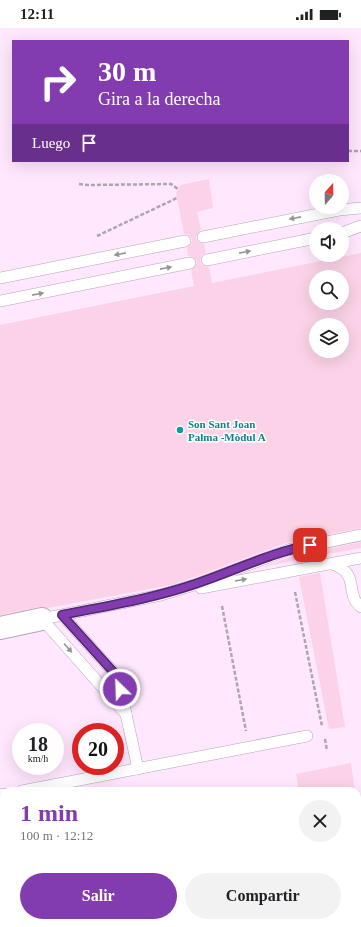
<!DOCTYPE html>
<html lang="es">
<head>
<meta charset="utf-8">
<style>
	body { margin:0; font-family:"Times New Roman",serif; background:#f2f2f2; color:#202124; height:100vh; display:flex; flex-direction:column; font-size:15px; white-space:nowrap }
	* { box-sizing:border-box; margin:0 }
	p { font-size:13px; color:#757577 }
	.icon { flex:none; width:22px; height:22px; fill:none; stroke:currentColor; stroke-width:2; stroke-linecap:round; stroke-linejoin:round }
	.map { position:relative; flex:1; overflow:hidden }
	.side { position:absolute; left:0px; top:759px; width:361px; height:140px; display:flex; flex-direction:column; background:#fff; border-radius:12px 12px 0 0; box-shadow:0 4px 16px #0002 }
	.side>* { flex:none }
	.banner { position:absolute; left:12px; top:12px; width:337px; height:122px; border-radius:0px; box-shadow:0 4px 16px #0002; background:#823caf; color:#fff; overflow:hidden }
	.needle { width:26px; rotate:20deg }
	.tools { position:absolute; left:309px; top:146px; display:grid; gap:8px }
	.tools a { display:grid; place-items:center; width:40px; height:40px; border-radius:50%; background:#fff; box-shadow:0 4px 16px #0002; font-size:20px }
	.speed { position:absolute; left:12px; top:695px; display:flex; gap:8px; font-size:20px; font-weight:700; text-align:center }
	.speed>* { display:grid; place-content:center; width:52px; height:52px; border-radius:50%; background:#fff; box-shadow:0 4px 16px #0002; line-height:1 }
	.speed small { font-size:10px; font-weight:400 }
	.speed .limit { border:6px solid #d22; background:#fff; color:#111 }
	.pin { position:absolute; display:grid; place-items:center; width:34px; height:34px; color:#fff; margin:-17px; border-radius:8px; box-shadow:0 2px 6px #0006 }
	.me { position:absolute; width:44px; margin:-22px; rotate:336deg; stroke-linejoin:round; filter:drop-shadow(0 0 3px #0008) }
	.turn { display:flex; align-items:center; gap:14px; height:84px; padding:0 20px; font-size:18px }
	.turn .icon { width:52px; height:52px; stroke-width:2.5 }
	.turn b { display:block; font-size:28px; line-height:34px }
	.then { display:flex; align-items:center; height:38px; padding:0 20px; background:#0003; gap:8px; font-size:15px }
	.round { display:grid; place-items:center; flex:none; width:42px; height:42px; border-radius:21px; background:#f2f2f2 }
	.headline { display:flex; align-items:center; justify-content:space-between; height:68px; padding:0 20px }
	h1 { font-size:24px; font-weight:700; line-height:30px; color:#823caf }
	.cta { display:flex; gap:8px; margin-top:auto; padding:8px 20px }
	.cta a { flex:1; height:46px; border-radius:24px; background:#823caf; color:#fff; font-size:16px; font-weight:700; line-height:46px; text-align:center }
	.cta a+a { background:#f2f2f2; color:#202124 }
	.status { display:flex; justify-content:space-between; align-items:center; height:28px; padding:0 20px; background:#fff; direction:ltr }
	.status svg { height:11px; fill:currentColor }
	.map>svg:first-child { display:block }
	.built { fill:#ffe7fe; fill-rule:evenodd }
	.green { fill:#cbd1ab }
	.building { fill:#fbd2e7; fill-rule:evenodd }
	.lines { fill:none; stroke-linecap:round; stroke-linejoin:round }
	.lane-casing { stroke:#b6a5b6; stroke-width:12 }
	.street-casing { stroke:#b6a5b6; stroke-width:24 }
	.path { stroke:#aea5ad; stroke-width:2.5; stroke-dasharray:4 2; stroke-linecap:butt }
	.lane { stroke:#fff; stroke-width:11 }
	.street { stroke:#fff; stroke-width:22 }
	.oneway { fill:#979497 }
	.route-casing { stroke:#542772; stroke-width:10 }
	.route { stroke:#823caf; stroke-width:7 }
	.culture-dot { fill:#0f9aa8; stroke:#fff; stroke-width:1.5 }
	.labels { text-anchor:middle; stroke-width:3; stroke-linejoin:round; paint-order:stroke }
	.culture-label { font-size:11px; font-weight:bold; fill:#0d838f; stroke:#fff; text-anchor:start }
</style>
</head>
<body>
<div class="status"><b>12:11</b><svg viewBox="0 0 49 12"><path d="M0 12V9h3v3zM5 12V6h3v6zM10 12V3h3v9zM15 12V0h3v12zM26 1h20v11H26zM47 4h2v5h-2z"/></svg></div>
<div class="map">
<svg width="361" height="899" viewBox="0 0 361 899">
	<rect width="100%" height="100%" fill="#fff4fe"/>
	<!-- built -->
	<path class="built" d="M 0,0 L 361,0 L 361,899 L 0,899 ZM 13,13 L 348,13 L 348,133 L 13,133 ZM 316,153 L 342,153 L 342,179 L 316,179 ZM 316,201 L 342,201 L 342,227 L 316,227 ZM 316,249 L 342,249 L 342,275 L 316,275 ZM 316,297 L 342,297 L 342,323 L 316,323 ZM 21,704 L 55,704 L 55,738 L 21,738 ZM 81,704 L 115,704 L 115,738 L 81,738 ZM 4,763 L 357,763 L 357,895 L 4,895 Z"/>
	<!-- green -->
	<g class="green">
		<path d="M 0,841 L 4,841 L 4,870 L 0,871 Z"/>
		<path d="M 76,895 L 98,895 L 99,899 L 81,899 Z"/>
	</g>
	<!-- building -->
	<g class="building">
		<path d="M 209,151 L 213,180 L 197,184 L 201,202 L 197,206 L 196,210 L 198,214 L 204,216 L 206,225 L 202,227 L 200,233 L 202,237 L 209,239 L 212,255 L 361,225 L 361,500 L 286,515 L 192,550 L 171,557 L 48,580 L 39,579 L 0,587 L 0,297 L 194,258 L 191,242 L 196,238 L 197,233 L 193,229 L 188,228 L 187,220 L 191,216 L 192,211 L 188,207 L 184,206 L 176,165 L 180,157 ZM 316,249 L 342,249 L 342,275 L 316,275 ZM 316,297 L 342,297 L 342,323 L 316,323 Z"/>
		<path d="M 361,514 L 361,520 L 317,528 L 318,531 L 296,535 L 296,532 L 263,539 L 290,529 Z"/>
		<path d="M 320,545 L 345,699 L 329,701 L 299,549 Z"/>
		<path d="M 351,735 L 355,763 L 299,763 L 296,746 Z"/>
	</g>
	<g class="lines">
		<defs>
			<g id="lane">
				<path d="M 342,205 L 361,198"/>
				<path d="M 203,209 L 339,182 L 361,180"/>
				<path d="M 207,232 L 316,210"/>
				<path d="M 0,250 L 185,213"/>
				<path d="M 0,273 L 190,235"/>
				<path d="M 332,536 C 361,545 344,566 361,579"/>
				<path d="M 201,560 L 361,530"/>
				<path d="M 62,587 L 117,648 L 126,686 L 138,741"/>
				<path d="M 126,686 L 42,591 L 161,567 L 194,557 L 288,522 L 361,507"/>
				<path d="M 22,763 L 307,708"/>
				<path d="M 0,767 L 4,766"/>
			</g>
			<path id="street" d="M 0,600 L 42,591"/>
		</defs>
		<!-- lane casing -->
		<use href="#lane" class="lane-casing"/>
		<!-- street casing -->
		<use href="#street" class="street-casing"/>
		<!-- path -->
		<g class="path">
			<path d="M 348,123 L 361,123"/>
			<path d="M 79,156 L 88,157 L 171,156 L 178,161"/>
			<path d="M 97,208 L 177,170"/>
			<path d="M 295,564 L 322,698"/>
			<path d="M 222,578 L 246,703"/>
			<path d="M 325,711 L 327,723"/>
		</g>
		<!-- lane -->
		<use href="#lane" class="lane"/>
		<!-- street -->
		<use href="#street" class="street"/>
	</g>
	<!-- one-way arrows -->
	<defs><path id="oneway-solid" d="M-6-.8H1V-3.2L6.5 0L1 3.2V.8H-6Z"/></defs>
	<g class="oneway">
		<use href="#oneway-solid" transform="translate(295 190) rotate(169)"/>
		<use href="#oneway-solid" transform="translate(245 224) rotate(-11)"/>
		<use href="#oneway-solid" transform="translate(120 226) rotate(169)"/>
		<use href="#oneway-solid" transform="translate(166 240) rotate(-11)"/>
		<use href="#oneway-solid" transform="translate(38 266) rotate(-11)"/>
		<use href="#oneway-solid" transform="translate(241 552) rotate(-10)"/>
		<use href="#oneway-solid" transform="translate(68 620) rotate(48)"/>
	</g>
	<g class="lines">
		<defs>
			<path id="route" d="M 120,661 L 117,648 L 62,587 C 106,578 150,571 192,557 C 232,544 269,525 310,517"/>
		</defs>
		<!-- route casing -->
		<use href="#route" class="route-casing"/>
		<!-- route -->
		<use href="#route" class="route"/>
	</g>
	<!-- markers -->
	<circle class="culture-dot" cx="180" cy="402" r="4"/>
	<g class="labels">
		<!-- culture labels -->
		<g class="culture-label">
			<text x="188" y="400">Son Sant Joan<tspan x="188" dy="13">Palma -Mòdul A</tspan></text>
		</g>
	</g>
</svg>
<div class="tools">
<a><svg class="needle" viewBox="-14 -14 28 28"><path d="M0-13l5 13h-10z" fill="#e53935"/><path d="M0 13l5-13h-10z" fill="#757577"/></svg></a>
<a><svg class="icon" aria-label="sound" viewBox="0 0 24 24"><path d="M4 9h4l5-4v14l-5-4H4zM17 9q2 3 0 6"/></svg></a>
<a><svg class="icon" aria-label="search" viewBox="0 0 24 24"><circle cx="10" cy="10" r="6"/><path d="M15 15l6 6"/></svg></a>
<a><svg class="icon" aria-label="layers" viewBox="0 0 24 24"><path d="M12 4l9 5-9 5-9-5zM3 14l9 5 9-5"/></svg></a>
</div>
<div class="speed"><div>18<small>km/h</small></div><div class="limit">20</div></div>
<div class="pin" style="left:310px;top:517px;background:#d93025"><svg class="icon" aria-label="arrive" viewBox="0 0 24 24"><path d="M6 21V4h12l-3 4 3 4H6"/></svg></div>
<svg class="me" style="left:120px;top:661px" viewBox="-20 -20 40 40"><circle r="17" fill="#823caf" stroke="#fff" stroke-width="3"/><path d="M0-11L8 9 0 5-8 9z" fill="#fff"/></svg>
<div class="banner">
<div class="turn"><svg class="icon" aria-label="right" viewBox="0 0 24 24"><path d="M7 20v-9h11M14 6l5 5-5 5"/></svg><div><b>30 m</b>Gira a la derecha</div></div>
<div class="then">Luego<svg class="icon" aria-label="arrive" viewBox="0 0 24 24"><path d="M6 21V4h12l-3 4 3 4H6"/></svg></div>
</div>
<section class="side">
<div class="headline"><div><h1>1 min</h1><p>100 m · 12:12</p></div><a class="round"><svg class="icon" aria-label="close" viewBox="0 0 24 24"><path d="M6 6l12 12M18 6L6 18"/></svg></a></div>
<div class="cta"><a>Salir</a><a>Compartir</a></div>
</section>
</div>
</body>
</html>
